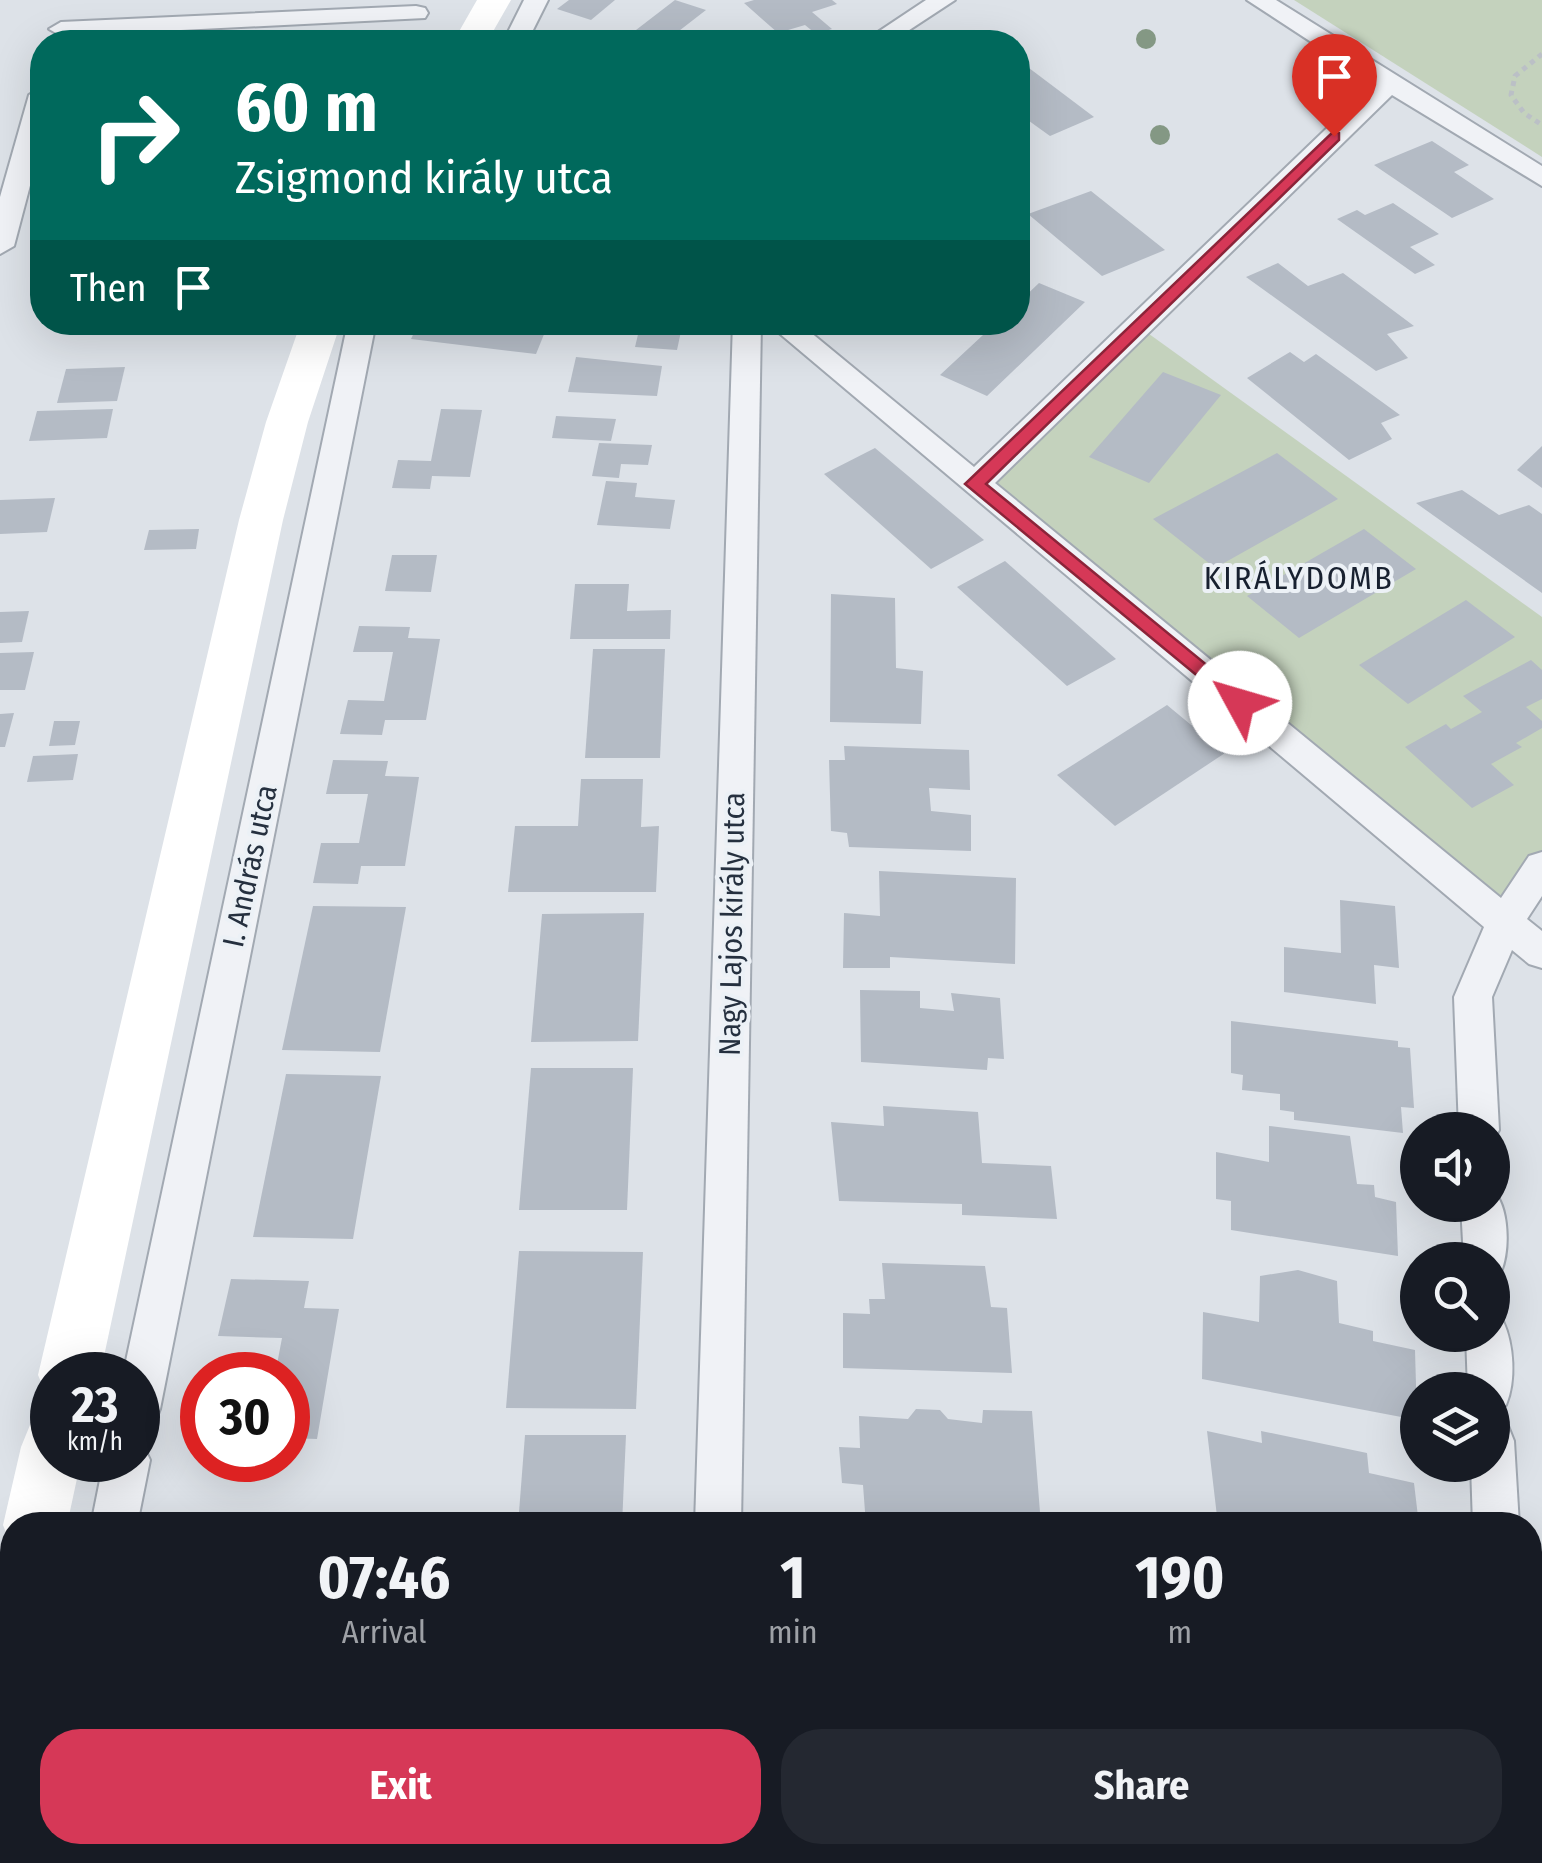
<!DOCTYPE html>
<html lang="en">
<head>
<meta charset="utf-8">
<style>
	body { margin:0; font-family:"Fira Sans Condensed",sans-serif; background:#242831; color:#f1f3f6; height:100vh; display:flex; flex-direction:column; font-size:38px; white-space:nowrap }
	* { box-sizing:border-box; margin:0 }
	p { font-size:32px; color:#9ea1a6 }
	.icon { flex:none; width:55px; height:55px; fill:none; stroke:currentColor; stroke-width:2; stroke-linecap:round; stroke-linejoin:round }
	.map { position:relative; flex:1; overflow:hidden }
	.side { position:absolute; left:0px; top:1512px; width:1542px; height:352px; display:flex; flex-direction:column; background:#171b24; border-radius:40px 40px 0 0; box-shadow:0 10px 40px #0002 }
	.side>* { flex:none }
	.top-card { position:absolute; left:30px; top:30px; width:1000px; height:305px; border-radius:40px; box-shadow:0 10px 40px #0002; background:#00695c; color:#fff; overflow:hidden }
	.tools { position:absolute; left:1400px; top:1112px; display:grid; gap:20px }
	.tools a { display:grid; place-items:center; width:110px; height:110px; border-radius:50%; background:#171b24; box-shadow:0 10px 40px #0002; font-size:50px }
	.speed { position:absolute; left:30px; top:1352px; display:flex; gap:20px; font-size:50px; font-weight:700; text-align:center }
	.speed>* { display:grid; place-content:center; width:130px; height:130px; border-radius:50%; background:#171b24; box-shadow:0 10px 40px #0002; line-height:1 }
	.speed small { font-size:25px; font-weight:400 }
	.speed .limit { border:15px solid #d22; background:#fff; color:#111 }
	.pin { position:absolute; display:grid; place-items:center; width:85px; height:85px; color:#fff; margin:-102px -42px; border-radius:50% 50% 50% 0; rotate:-45deg; box-shadow:0 0 10px #0007 }
	.pin .icon { rotate:45deg }
	.me { position:absolute; width:110px; margin:-55px; rotate:309deg; stroke-linejoin:round; filter:drop-shadow(0 0 8px #0008) }
	.turn { display:flex; align-items:center; gap:35px; height:210px; padding:0 40px; font-size:45px }
	.turn .icon { width:130px; height:130px; stroke-width:2.5 }
	.turn b { display:block; font-size:70px; line-height:85px }
	.then { display:flex; align-items:center; height:95px; padding:0 40px; background:#0003; gap:20px; font-size:38px }
	.eta { display:flex; justify-content:space-evenly; align-items:center; height:170px; text-align:center }
	.eta b { font-size:60px; font-weight:700; line-height:70px }
	.primary-button { display:flex; gap:20px; margin-top:auto; padding:20px 40px }
	.primary-button a { flex:1; height:115px; border-radius:40px; background:#d63857; color:#fff; font-size:40px; font-weight:700; line-height:115px; text-align:center }
	.primary-button a+a { background:#242831; color:#f1f3f6 }
	.map>svg:first-child { display:block }
	.green { fill:#c4d2bd }
	.building { fill:#b4bbc5 }
	.lines { fill:none; stroke-linecap:round; stroke-linejoin:round }
	.minor-casing { stroke:#a2a9b2; stroke-width:4 }
	.path { stroke:#bbc0c6; stroke-width:5; stroke-dasharray:5 5; stroke-linecap:butt }
	.minor { fill:#f0f2f6; fill-rule:evenodd }
	.secondary { fill:#fff; fill-rule:evenodd }
	.tree { fill:#849884 }
	.route { fill:#d63857; stroke:#8b2439; stroke-width:2.5 }
	.labels { text-anchor:middle; stroke-width:8; stroke-linejoin:round; paint-order:stroke }
	.street-label { font-size:30px; fill:#25303f; stroke:#ecf1f6 }
	.neighbourhood-label { font-size:32px; letter-spacing:2.5px; fill:#182130; stroke:#ecf1f6 }
</style>
</head>
<body>
<div class="map">
<svg width="1542" height="1863" viewBox="0 0 1542 1863">
	<rect width="100%" height="100%" fill="#dde2e8"/>
	<!-- green -->
	<g class="green">
		<path d="M 1294,0 L 1542,0 L 1542,157 Z"/>
		<path d="M 1138,326 L 1542,617 L 1542,864 L 1504,922 L 975,484 Z"/>
	</g>
	<!-- building -->
	<g class="building">
		<path d="M 569,0 L 615,0 L 591,20 L 557,9 Z"/>
		<path d="M 675,0 L 706,10 L 666,41 L 636,30 Z"/>
		<path d="M 754,0 L 832,0 L 837,4 L 812,12 L 832,29 L 816,34 L 805,25 L 778,33 L 744,3 Z"/>
		<path d="M 1025,65 L 1094,117 L 1050,136 L 1018,113 L 1018,68 Z"/>
		<path d="M 1432,141 L 1469,165 L 1454,172 L 1494,199 L 1452,218 L 1374,165 Z"/>
		<path d="M 1091,191 L 1165,250 L 1102,276 L 1028,214 Z"/>
		<path d="M 1393,203 L 1439,234 L 1410,247 L 1435,265 L 1415,274 L 1337,219 L 1357,210 L 1365,215 Z"/>
		<path d="M 1278,263 L 1308,286 L 1343,273 L 1414,326 L 1387,334 L 1408,358 L 1376,371 L 1246,277 Z"/>
		<path d="M 1039,283 L 1085,302 L 987,396 L 940,375 L 997,322 L 1018,322 L 1018,303 Z"/>
		<path d="M 419,322 L 549,322 L 536,354 L 411,339 Z"/>
		<path d="M 641,322 L 683,322 L 677,350 L 635,347 Z"/>
		<path d="M 1290,352 L 1304,362 L 1316,354 L 1400,415 L 1381,423 L 1392,439 L 1349,460 L 1247,378 Z"/>
		<path d="M 576,357 L 662,366 L 657,396 L 568,392 Z"/>
		<path d="M 125,367 L 117,401 L 57,403 L 66,369 Z"/>
		<path d="M 1163,372 L 1221,395 L 1149,483 L 1089,457 Z"/>
		<path d="M 113,409 L 107,438 L 29,441 L 37,411 Z"/>
		<path d="M 441,409 L 482,410 L 470,477 L 432,476 L 430,489 L 392,488 L 398,460 L 431,461 Z"/>
		<path d="M 556,416 L 616,419 L 611,441 L 552,438 Z"/>
		<path d="M 599,443 L 652,445 L 648,465 L 621,464 L 619,478 L 592,476 Z"/>
		<path d="M 1542,446 L 1542,488 L 1517,470 Z"/>
		<path d="M 875,448 L 984,540 L 931,569 L 824,474 Z"/>
		<path d="M 1277,453 L 1338,499 L 1215,568 L 1153,519 Z"/>
		<path d="M 606,481 L 637,483 L 635,497 L 675,500 L 670,529 L 597,525 Z"/>
		<path d="M 1462,490 L 1499,515 L 1529,505 L 1542,514 L 1542,593 L 1416,503 Z"/>
		<path d="M 55,498 L 47,532 L 0,534 L 0,500 Z"/>
		<path d="M 199,529 L 196,549 L 144,550 L 149,530 Z"/>
		<path d="M 1364,529 L 1416,569 L 1299,638 L 1247,596 Z"/>
		<path d="M 392,555 L 437,555 L 431,592 L 385,591 Z"/>
		<path d="M 1005,561 L 1116,659 L 1067,686 L 957,587 Z"/>
		<path d="M 575,584 L 629,584 L 627,611 L 671,610 L 670,639 L 570,639 Z"/>
		<path d="M 831,594 L 895,598 L 896,668 L 923,671 L 921,724 L 830,722 Z"/>
		<path d="M 1466,600 L 1515,637 L 1408,704 L 1359,665 Z"/>
		<path d="M 29,611 L 22,642 L 0,643 L 0,612 Z"/>
		<path d="M 359,626 L 410,627 L 408,638 L 440,639 L 426,720 L 385,720 L 382,735 L 340,734 L 348,700 L 384,701 L 393,652 L 353,652 Z"/>
		<path d="M 593,649 L 665,649 L 660,758 L 585,758 Z"/>
		<path d="M 34,652 L 25,690 L 0,690 L 0,653 Z"/>
		<path d="M 1531,660 L 1542,670 L 1542,699 L 1526,707 L 1542,721 L 1542,728 L 1516,743 L 1522,747 L 1491,764 L 1514,785 L 1472,808 L 1405,747 L 1446,724 L 1451,729 L 1482,712 L 1463,696 Z"/>
		<path d="M 1167,705 L 1225,753 L 1115,826 L 1057,775 Z"/>
		<path d="M 14,713 L 5,747 L 0,747 L 0,714 Z"/>
		<path d="M 54,721 L 80,721 L 75,745 L 49,746 Z"/>
		<path d="M 844,746 L 969,750 L 970,790 L 929,788 L 931,811 L 971,815 L 971,851 L 849,847 L 847,833 L 831,831 L 829,760 L 845,760 Z"/>
		<path d="M 78,754 L 73,780 L 27,782 L 33,756 Z"/>
		<path d="M 333,760 L 388,761 L 385,776 L 419,777 L 405,866 L 361,866 L 358,884 L 313,883 L 321,843 L 359,843 L 368,794 L 326,794 Z"/>
		<path d="M 581,779 L 643,779 L 641,827 L 659,826 L 656,892 L 508,892 L 515,826 L 578,826 Z"/>
		<path d="M 879,871 L 1016,878 L 1015,964 L 890,957 L 890,968 L 843,968 L 844,913 L 880,916 Z"/>
		<path d="M 1340,900 L 1395,906 L 1399,968 L 1374,965 L 1376,1004 L 1284,992 L 1284,947 L 1341,953 Z"/>
		<path d="M 313,906 L 406,907 L 380,1052 L 282,1050 Z"/>
		<path d="M 644,913 L 638,1041 L 531,1042 L 542,914 Z"/>
		<path d="M 860,990 L 920,991 L 920,1008 L 954,1011 L 951,993 L 1000,998 L 1004,1059 L 988,1058 L 987,1070 L 861,1062 Z"/>
		<path d="M 1231,1021 L 1398,1041 L 1398,1047 L 1410,1048 L 1414,1108 L 1401,1107 L 1403,1133 L 1294,1120 L 1294,1112 L 1280,1110 L 1280,1094 L 1242,1090 L 1243,1075 L 1231,1073 Z"/>
		<path d="M 531,1068 L 633,1068 L 627,1210 L 519,1210 Z"/>
		<path d="M 286,1074 L 381,1076 L 353,1239 L 253,1237 Z"/>
		<path d="M 883,1106 L 978,1112 L 982,1163 L 1051,1166 L 1057,1219 L 962,1215 L 962,1204 L 839,1201 L 831,1122 L 884,1126 Z"/>
		<path d="M 1269,1126 L 1350,1136 L 1357,1184 L 1374,1185 L 1375,1197 L 1396,1202 L 1398,1256 L 1231,1230 L 1231,1201 L 1216,1199 L 1216,1152 L 1269,1162 Z"/>
		<path d="M 519,1251 L 643,1252 L 636,1409 L 506,1408 Z"/>
		<path d="M 882,1263 L 985,1266 L 991,1307 L 1007,1308 L 1012,1373 L 843,1368 L 843,1313 L 870,1314 L 869,1299 L 885,1299 Z"/>
		<path d="M 1298,1270 L 1337,1281 L 1339,1323 L 1373,1331 L 1373,1341 L 1415,1350 L 1417,1420 L 1202,1379 L 1203,1312 L 1259,1322 L 1260,1276 Z"/>
		<path d="M 231,1279 L 309,1281 L 304,1308 L 339,1309 L 317,1439 L 288,1438 L 288,1375 L 275,1375 L 282,1338 L 218,1336 Z"/>
		<path d="M 916,1409 L 940,1410 L 948,1419 L 982,1423 L 983,1410 L 1032,1411 L 1041,1525 L 963,1525 L 926,1520 L 926,1525 L 866,1525 L 863,1485 L 842,1483 L 839,1447 L 860,1448 L 859,1416 L 908,1419 Z"/>
		<path d="M 1207,1431 L 1262,1443 L 1261,1431 L 1367,1453 L 1369,1473 L 1414,1483 L 1419,1525 L 1218,1525 Z"/>
		<path d="M 525,1435 L 626,1435 L 622,1525 L 518,1525 Z"/>
		<path d="M 100,1852 L 267,1852 L 265,1863 L 92,1863 Z"/>
		<path d="M 488,1852 L 602,1852 L 602,1863 L 487,1863 Z"/>
		<path d="M 855,1852 L 1003,1852 L 1003,1863 L 856,1863 Z"/>
	</g>
	<g class="lines">
		<defs>
			<g id="minor">
				<path d="M 524,0 L 548,0 L 527,42 L 503,42 Z"/>
				<path d="M 926,0 L 955,0 L 891,42 L 863,42 Z"/>
				<path d="M 1247,0 L 1276,0 L 1542,166 L 1542,186 L 1392,95 L 995,483 L 1501,898 L 1529,856 L 1542,852 L 1542,896 L 1527,919 L 1542,931 L 1542,968 L 1529,964 L 1512,950 L 1492,997 L 1499,1130 L 1492,1143 L 1492,1130 L 1459,1130 L 1454,997 L 1484,927 L 766,322 L 798,322 L 974,467 L 1374,83 Z"/>
				<path d="M 416,6 L 425,8 L 428,13 L 425,18 L 61,36 L 49,29 L 61,22 Z"/>
				<path d="M 42,87 L 42,140 L 14,246 L 0,254 L 0,197 L 29,95 Z"/>
				<path d="M 348,322 L 376,322 L 160,1409 L 154,1424 L 138,1430 L 138,1375 L 123,1375 Z"/>
				<path d="M 733,322 L 761,322 L 741,1525 L 695,1525 Z"/>
				<path d="M 1492,1190 C 1510,1206 1510,1253 1500,1274 L 1492,1276 L 1492,1260 L 1464,1260 L 1461,1205 L 1492,1205 Z"/>
				<path d="M 1492,1317 L 1503,1321 C 1514,1345 1516,1381 1506,1405 L 1492,1410 L 1492,1390 L 1468,1390 L 1466,1335 L 1492,1335 Z"/>
				<path d="M 1492,1420 L 1508,1426 L 1514,1441 L 1519,1525 L 1473,1525 L 1471,1465 L 1492,1465 Z"/>
				<path d="M 138,1442 L 143,1445 L 150,1460 L 137,1525 L 91,1525 L 104,1460 L 138,1460 Z"/>
				<path d="M 1530,1837 L 1536,1863 L 1486,1863 L 1486,1852 L 1530,1852 Z"/>
				<path d="M 21,1852 L 71,1852 L 69,1863 L 19,1863 Z"/>
				<rect x="685" y="1852" width="50" height="11"/>
			</g>
		</defs>
		<!-- minor casing -->
		<use href="#minor" class="minor-casing"/>
		<!-- path -->
		<path class="path" d="M 1542,54 L 1515,76 L 1511,95 L 1524,113 L 1542,125"/>
		<!-- minor -->
		<use href="#minor" class="minor"/>
		<!-- secondary -->
		<g class="secondary">
			<path d="M 477,0 L 511,0 L 487,42 L 453,42 Z"/>
			<path d="M 301,322 L 341,322 L 308,422 L 283,520 L 100,1375 L 52,1375 L 52,1398 L 47,1396 L 38,1375 L 239,520 L 266,422 Z"/>
			<path d="M 52,1417 L 52,1460 L 81,1460 L 67,1525 L 12,1525 L 12,1548 L 3,1525 L 21,1447 L 30,1425 Z"/>
			<path d="M 12,1590 L 12,1707 L 0,1712 L 0,1595 Z"/>
		</g>
	</g>
	<!-- trees -->
	<g class="tree">
		<circle cx="1146" cy="39" r="10"/>
		<circle cx="1160" cy="135" r="10"/>
	</g>
	<!-- route -->
	<path class="route" d="M 1334,131 L 1339,133 L 1339,140 L 986,484 L 1247,698 L 1250,703 L 1247,708 L 1240,711 L 965,484 Z"/>
	<g class="labels">
		<!-- street labels -->
		<g class="street-label">
			<text transform="translate(250 866) rotate(-78)" y="10">I. András utca</text>
			<text transform="translate(732 924) rotate(-89)" y="10">Nagy Lajos király utca</text>
		</g>
		<!-- neighbourhood labels -->
		<g class="neighbourhood-label">
			<text x="1299" y="589">KIRÁLYDOMB</text>
		</g>
	</g>
</svg>
<div class="tools">
<a><svg class="icon" aria-label="sound" viewBox="0 0 24 24"><path d="M4 9h4l5-4v14l-5-4H4zM17 9q2 3 0 6"/></svg></a>
<a><svg class="icon" aria-label="search" viewBox="0 0 24 24"><circle cx="10" cy="10" r="6"/><path d="M15 15l6 6"/></svg></a>
<a><svg class="icon" aria-label="layers" viewBox="0 0 24 24"><path d="M12 4l9 5-9 5-9-5zM3 14l9 5 9-5"/></svg></a>
</div>
<div class="speed"><div>23<small>km/h</small></div><div class="limit">30</div></div>
<div class="pin" style="left:1334px;top:136px;background:#d93025"><svg class="icon" aria-label="arrive" viewBox="0 0 24 24"><path d="M6 21V4h12l-3 4 3 4H6"/></svg></div>
<svg class="me" style="left:1240px;top:703px" viewBox="-20 -20 40 40"><circle r="19" fill="#fff"/><path d="M0-13L10 11 0 6-10 11z" fill="#d63857"/></svg>
<div class="top-card">
<div class="turn"><svg class="icon" aria-label="right" viewBox="0 0 24 24"><path d="M7 20v-9h11M14 6l5 5-5 5"/></svg><div><b>60 m</b>Zsigmond király utca</div></div>
<div class="then">Then<svg class="icon" aria-label="arrive" viewBox="0 0 24 24"><path d="M6 21V4h12l-3 4 3 4H6"/></svg></div>
</div>
<section class="side">
<div class="eta">
<div><b>07:46</b><p>Arrival</p></div>
<div><b>1</b><p>min</p></div>
<div><b>190</b><p>m</p></div>
</div>
<div class="primary-button"><a>Exit</a><a>Share</a></div>
</section>
</div>
</body>
</html>
